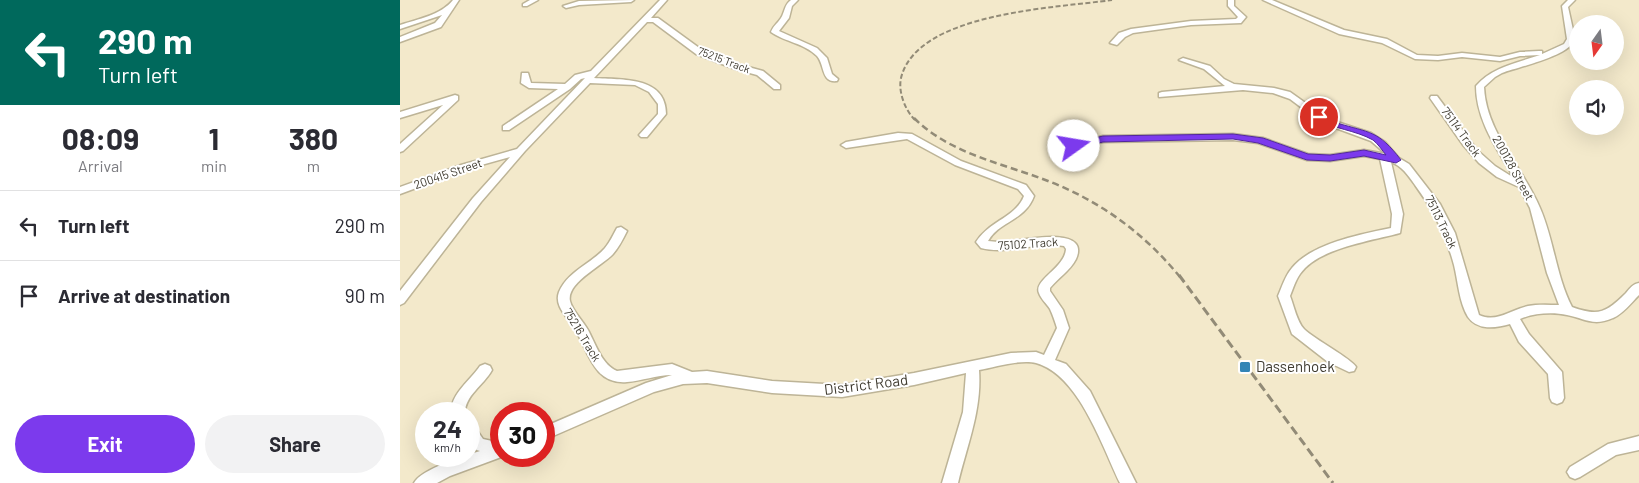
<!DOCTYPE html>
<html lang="en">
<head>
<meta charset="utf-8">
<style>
	body { margin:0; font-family:Barlow,sans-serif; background:#f2f2f3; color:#2b2b33; height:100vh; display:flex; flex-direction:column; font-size:19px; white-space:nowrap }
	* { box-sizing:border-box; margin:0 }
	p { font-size:16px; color:#7c7c81 }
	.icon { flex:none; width:28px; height:28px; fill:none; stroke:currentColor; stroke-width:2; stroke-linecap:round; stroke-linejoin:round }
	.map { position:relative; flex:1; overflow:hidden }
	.drawer { display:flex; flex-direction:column; background:#fff; width:400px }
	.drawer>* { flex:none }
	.banner { background:#00695c; color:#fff; overflow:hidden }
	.needle { width:32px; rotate:194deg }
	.fabs { position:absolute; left:1169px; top:15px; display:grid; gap:10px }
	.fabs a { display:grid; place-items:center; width:55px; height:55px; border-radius:50%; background:#fff; box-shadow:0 5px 20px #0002; font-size:25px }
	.speed { position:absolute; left:15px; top:402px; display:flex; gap:10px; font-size:25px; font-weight:700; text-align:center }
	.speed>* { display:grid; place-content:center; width:65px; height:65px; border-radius:50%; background:#fff; box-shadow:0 5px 20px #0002; line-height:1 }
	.speed small { font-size:12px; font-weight:400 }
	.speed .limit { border:8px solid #d22; background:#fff; color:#111 }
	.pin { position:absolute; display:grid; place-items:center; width:42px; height:42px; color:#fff; margin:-21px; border:2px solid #fff; border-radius:50%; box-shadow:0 1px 5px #0007 }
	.me { position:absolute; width:55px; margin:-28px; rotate:77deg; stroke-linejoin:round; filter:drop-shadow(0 0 4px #0008) }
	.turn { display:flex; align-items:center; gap:18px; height:105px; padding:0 15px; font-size:22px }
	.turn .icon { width:65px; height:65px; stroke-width:2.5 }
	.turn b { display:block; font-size:35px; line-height:42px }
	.eta { display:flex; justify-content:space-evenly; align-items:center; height:85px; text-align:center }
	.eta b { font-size:30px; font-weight:700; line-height:35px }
	.primary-button { display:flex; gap:10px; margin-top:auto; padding:10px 15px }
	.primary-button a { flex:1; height:58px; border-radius:30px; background:#7c3aed; color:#fff; font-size:20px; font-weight:700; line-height:58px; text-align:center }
	.primary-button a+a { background:#f2f2f3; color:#2b2b33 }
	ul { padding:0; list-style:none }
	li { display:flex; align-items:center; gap:15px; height:70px; padding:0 15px; border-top:1px solid #e1e1e2 }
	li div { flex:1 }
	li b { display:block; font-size:19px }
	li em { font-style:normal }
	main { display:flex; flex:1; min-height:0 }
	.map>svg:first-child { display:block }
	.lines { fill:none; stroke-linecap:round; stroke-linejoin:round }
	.minor-casing { stroke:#bdb497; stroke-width:3 }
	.minor { fill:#fff; fill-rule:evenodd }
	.rail-far2 { stroke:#928b77; stroke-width:2; stroke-dasharray:5 2.5; stroke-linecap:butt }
	.rail-far1 { stroke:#928b77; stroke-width:2.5; stroke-dasharray:7 4; stroke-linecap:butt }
	.rail { stroke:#928b77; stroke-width:3; stroke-dasharray:9 4.5; stroke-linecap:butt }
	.route { fill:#7c3aed; stroke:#51269a }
	.poi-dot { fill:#3385b6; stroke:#fff; stroke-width:2 }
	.labels { text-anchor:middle; stroke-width:4; stroke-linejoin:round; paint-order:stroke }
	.far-street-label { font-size:11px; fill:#3f3b30; stroke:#fff }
	.street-label { font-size:12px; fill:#3f3b30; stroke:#fff }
	.near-poi-label { font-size:15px; fill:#3f3b30; stroke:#fff; text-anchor:start }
	.near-street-label { font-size:15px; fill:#3f3b30; stroke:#fff }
</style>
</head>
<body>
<main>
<section class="drawer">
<div class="banner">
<div class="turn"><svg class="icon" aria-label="left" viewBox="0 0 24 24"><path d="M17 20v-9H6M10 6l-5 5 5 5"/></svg><div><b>290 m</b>Turn left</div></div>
</div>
<div class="eta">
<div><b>08:09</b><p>Arrival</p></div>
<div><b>1</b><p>min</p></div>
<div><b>380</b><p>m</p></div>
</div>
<ul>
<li><svg class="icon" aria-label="left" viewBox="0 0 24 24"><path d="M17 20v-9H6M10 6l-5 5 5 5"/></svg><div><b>Turn left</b></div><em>290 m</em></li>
<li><svg class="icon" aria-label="arrive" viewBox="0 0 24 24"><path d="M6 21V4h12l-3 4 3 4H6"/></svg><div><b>Arrive at destination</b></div><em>90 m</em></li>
</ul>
<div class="primary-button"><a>Exit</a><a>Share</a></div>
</section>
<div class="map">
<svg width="1239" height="483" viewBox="0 0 1239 483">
	<rect width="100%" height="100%" fill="#f3e9cb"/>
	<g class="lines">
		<defs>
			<g id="minor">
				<path d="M 53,0 L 59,0 L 41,27 L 0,42 L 0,37 L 35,23 L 42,15 L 0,29 L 0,25 C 18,19 41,15 53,0 Z"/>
				<path d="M 130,0 L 138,0 L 127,6 L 123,6 L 123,4 Z"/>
				<path d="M 234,0 L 231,2 L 179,5 L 166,8 L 163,6 L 179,1 Z"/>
				<path d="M 260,0 L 267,0 L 251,18 L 258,18 L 302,50 L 341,65 L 363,71 L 380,85 L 380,89 L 374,89 L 357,75 L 335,69 L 296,54 L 253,22 L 247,22 L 194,78 C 222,80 266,76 266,114 L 247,137 L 241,137 L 239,135 L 258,114 L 258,104 L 249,92 L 235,85 L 190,83 L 125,151 L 81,202 L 4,303 L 0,305 L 0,291 L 73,198 L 110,157 L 67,169 L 0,194 L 0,187 L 61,165 L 117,149 L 185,78 L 181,79 L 170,89 L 109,130 L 103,130 L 103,126 L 158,89 L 129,88 L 121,83 L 122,73 L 128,73 L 131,83 L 165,84 L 175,75 L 191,71 Z"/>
				<path d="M 391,0 L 398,0 L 392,6 L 389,18 L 379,31 L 417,48 L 427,58 L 432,74 L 438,79 L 437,81 C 421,83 425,65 417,56 C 404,43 385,42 371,32 C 373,26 377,24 381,18 C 385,12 384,5 391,0 Z"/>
				<path d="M 828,0 L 834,0 L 834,6 L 846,17 L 841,23 L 791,25 L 733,33 L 725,37 L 717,45 L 710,43 L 719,33 L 731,29 L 791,21 L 836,19 L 838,17 L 828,6 Z"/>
				<path d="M 863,0 L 872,0 L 944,30 L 987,39 L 1017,55 L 1038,56 L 1062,53 L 1100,57 L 1120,52 L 1139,51 L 1142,51 L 1142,54 L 1164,44 L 1167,39 L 1162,6 L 1168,0 L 1175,0 L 1168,7 L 1175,39 C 1170,56 1118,67 1102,73 L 1095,77 L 1084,87 C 1086,133 1123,167 1140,208 C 1154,240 1156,276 1172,307 C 1199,317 1207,312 1226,293 C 1230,288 1233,284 1239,283 L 1239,295 C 1231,303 1223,314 1213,318 C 1193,327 1184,318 1167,315 C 1153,312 1133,313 1120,319 L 1129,334 L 1162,372 L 1164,398 L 1162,402 L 1157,404 L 1152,402 L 1150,398 L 1148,374 L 1119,342 L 1110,324 C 1096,328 1078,331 1068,317 C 1059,302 1058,281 1054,265 C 1046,235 1033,209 1015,185 C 1008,175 1002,166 991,162 L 1003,214 L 1000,233 C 971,241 918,248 900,274 C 895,281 893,289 890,296 C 894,306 897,322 904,329 C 914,339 952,359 956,367 L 954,371 L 949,372 L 928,362 L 892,334 L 878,296 C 882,287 885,276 892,268 C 911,244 961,234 991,228 L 992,214 L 980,159 L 964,156 L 930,161 L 907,160 L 858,143 L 833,140 L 703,142 L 674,149 L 671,148 L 671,144 L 703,136 L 833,134 L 863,138 L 908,154 L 930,155 L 964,150 L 986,154 L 971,141 L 922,123 L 890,99 L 873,93 L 843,90 L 759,97 L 759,93 L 762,92 L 825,86 L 804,69 L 779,60 L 783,58 L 810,66 L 824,79 L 834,84 L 874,88 L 890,92 L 928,119 L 971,133 L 985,142 L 999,158 L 1009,164 L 1040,204 L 1055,233 L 1079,315 C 1097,323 1110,310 1128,306 C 1138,304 1149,305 1159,305 L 1147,273 L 1130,208 L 1119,187 L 1097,177 L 1079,163 L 1063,145 L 1030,98 L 1031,96 L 1037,96 L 1077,150 L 1095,166 L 1114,178 C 1097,149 1076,120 1076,86 C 1092,67 1117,63 1140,55 L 1120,56 L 1100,61 L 1062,57 L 1038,60 L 1015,59 L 982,43 L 939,34 Z"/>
				<path d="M 55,95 L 58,96 L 58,100 L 3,151 L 0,152 L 0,144 L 43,105 L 0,118 L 0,112 Z"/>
				<path d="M 498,133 L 512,134 L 561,161 L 626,185 L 634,196 C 625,221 599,221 588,241 C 595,242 601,242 608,242 C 622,240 691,225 676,259 C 670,271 658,278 650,288 L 650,291 L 663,310 L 669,328 L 655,360 L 666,364 L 690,391 L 736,483 L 720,483 C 702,446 679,375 636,363 C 621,359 595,367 579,370 C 582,410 567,445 558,483 L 542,483 L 563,412 L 566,373 L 514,385 L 442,397 L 372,393 L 307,383 L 283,384 L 254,392 L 144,440 L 144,427 L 246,383 L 272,375 C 256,375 242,381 227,382 C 192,385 188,348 173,326 C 166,316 154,305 159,292 C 168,271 191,264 205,248 C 210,242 213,235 217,228 L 221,227 L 227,231 C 223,239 219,247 213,254 C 202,266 166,283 170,301 C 172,311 186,324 190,334 C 197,348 203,365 217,371 L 272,364 L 292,372 L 307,371 L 372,381 L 442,385 L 514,373 L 611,353 L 636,352 L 644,355 L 657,328 C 655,322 653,315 650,309 C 647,304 641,299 639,293 C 633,280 665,268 666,249 L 664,246 C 637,241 608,255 581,248 L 576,242 C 589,221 616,217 624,196 L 618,189 L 555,165 L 507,139 L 446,148 L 441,145 L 446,142 Z"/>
				<path d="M 85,364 L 90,366 L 92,370 C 84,385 64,396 65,414 L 51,414 C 50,394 70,381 80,366 Z"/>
				<path d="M 69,425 L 74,426 L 83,439 L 101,443 L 101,456 L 104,456 L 50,476 L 37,483 L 14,483 C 21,469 65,456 80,451 C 66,447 69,437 69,425 Z"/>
				<path d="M 1239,436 L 1239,450 L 1216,455 L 1180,477 L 1175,479 L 1170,477 L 1167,472 L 1170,467 L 1208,444 Z"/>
			</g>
		</defs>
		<!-- minor casing -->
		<use href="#minor" class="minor-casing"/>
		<!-- minor -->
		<use href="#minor" class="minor"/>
		<!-- rail-far2 -->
		<path class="rail-far2" d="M 515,120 C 505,110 498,92 501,78 C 517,12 657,8 712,0"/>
		<!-- rail-far1 -->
		<path class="rail-far1" d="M 514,118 C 550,154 602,163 648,181 C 700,201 744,233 780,277"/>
		<!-- rail -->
		<path class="rail" d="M 779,275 L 933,483"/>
	</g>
	<!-- route -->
	<path class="route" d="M 919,114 C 926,116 931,121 937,123 C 970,133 978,130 1001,160 L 996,163 L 964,156 L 930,161 L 907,160 L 858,143 L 833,139 L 703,142 L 674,149 L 669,146 L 670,144 L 703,136 L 833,134 L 863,138 L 908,154 L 930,155 L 964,150 L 986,155 C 982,150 978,144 973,140 C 955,130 934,129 916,119 L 915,117 Z"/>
	<!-- markers -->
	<rect class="poi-dot" x="839" y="361" width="12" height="12" rx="2.5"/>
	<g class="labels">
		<!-- far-street labels -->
		<g class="far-street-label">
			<text transform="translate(324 60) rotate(21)" y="4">75215 Track</text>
		</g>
		<!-- street labels -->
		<g class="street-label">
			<text transform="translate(1061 132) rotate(54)" y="4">75114 Track</text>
			<text transform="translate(1113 168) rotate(61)" y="4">200128 Street</text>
			<text transform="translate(48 174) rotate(-19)" y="4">200415 Street</text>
			<text transform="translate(1041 222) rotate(64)" y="4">75113 Track</text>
			<text transform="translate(628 244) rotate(-4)" y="4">75102 Track</text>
			<text transform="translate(182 335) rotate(59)" y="4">75216 Track</text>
		</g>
		<!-- near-poi labels -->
		<g class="near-poi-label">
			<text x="856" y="372">Dassenhoek</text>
		</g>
		<!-- near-street labels -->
		<g class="near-street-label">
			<text transform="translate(466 385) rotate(-7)" y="5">District Road</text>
		</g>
	</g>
</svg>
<div class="fabs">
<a><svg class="needle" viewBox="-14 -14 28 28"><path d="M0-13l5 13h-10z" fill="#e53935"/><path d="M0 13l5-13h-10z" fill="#7c7c81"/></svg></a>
<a><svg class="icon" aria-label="sound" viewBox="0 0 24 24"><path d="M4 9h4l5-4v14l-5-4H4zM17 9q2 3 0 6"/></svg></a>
</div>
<div class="speed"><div>24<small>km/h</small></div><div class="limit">30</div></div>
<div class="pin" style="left:919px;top:117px;background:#d93025"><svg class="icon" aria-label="arrive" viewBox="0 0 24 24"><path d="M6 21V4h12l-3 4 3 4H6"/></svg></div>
<svg class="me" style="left:674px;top:146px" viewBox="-20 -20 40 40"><circle r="19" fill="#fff"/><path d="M0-13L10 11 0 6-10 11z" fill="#7c3aed"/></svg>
</div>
</main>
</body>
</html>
